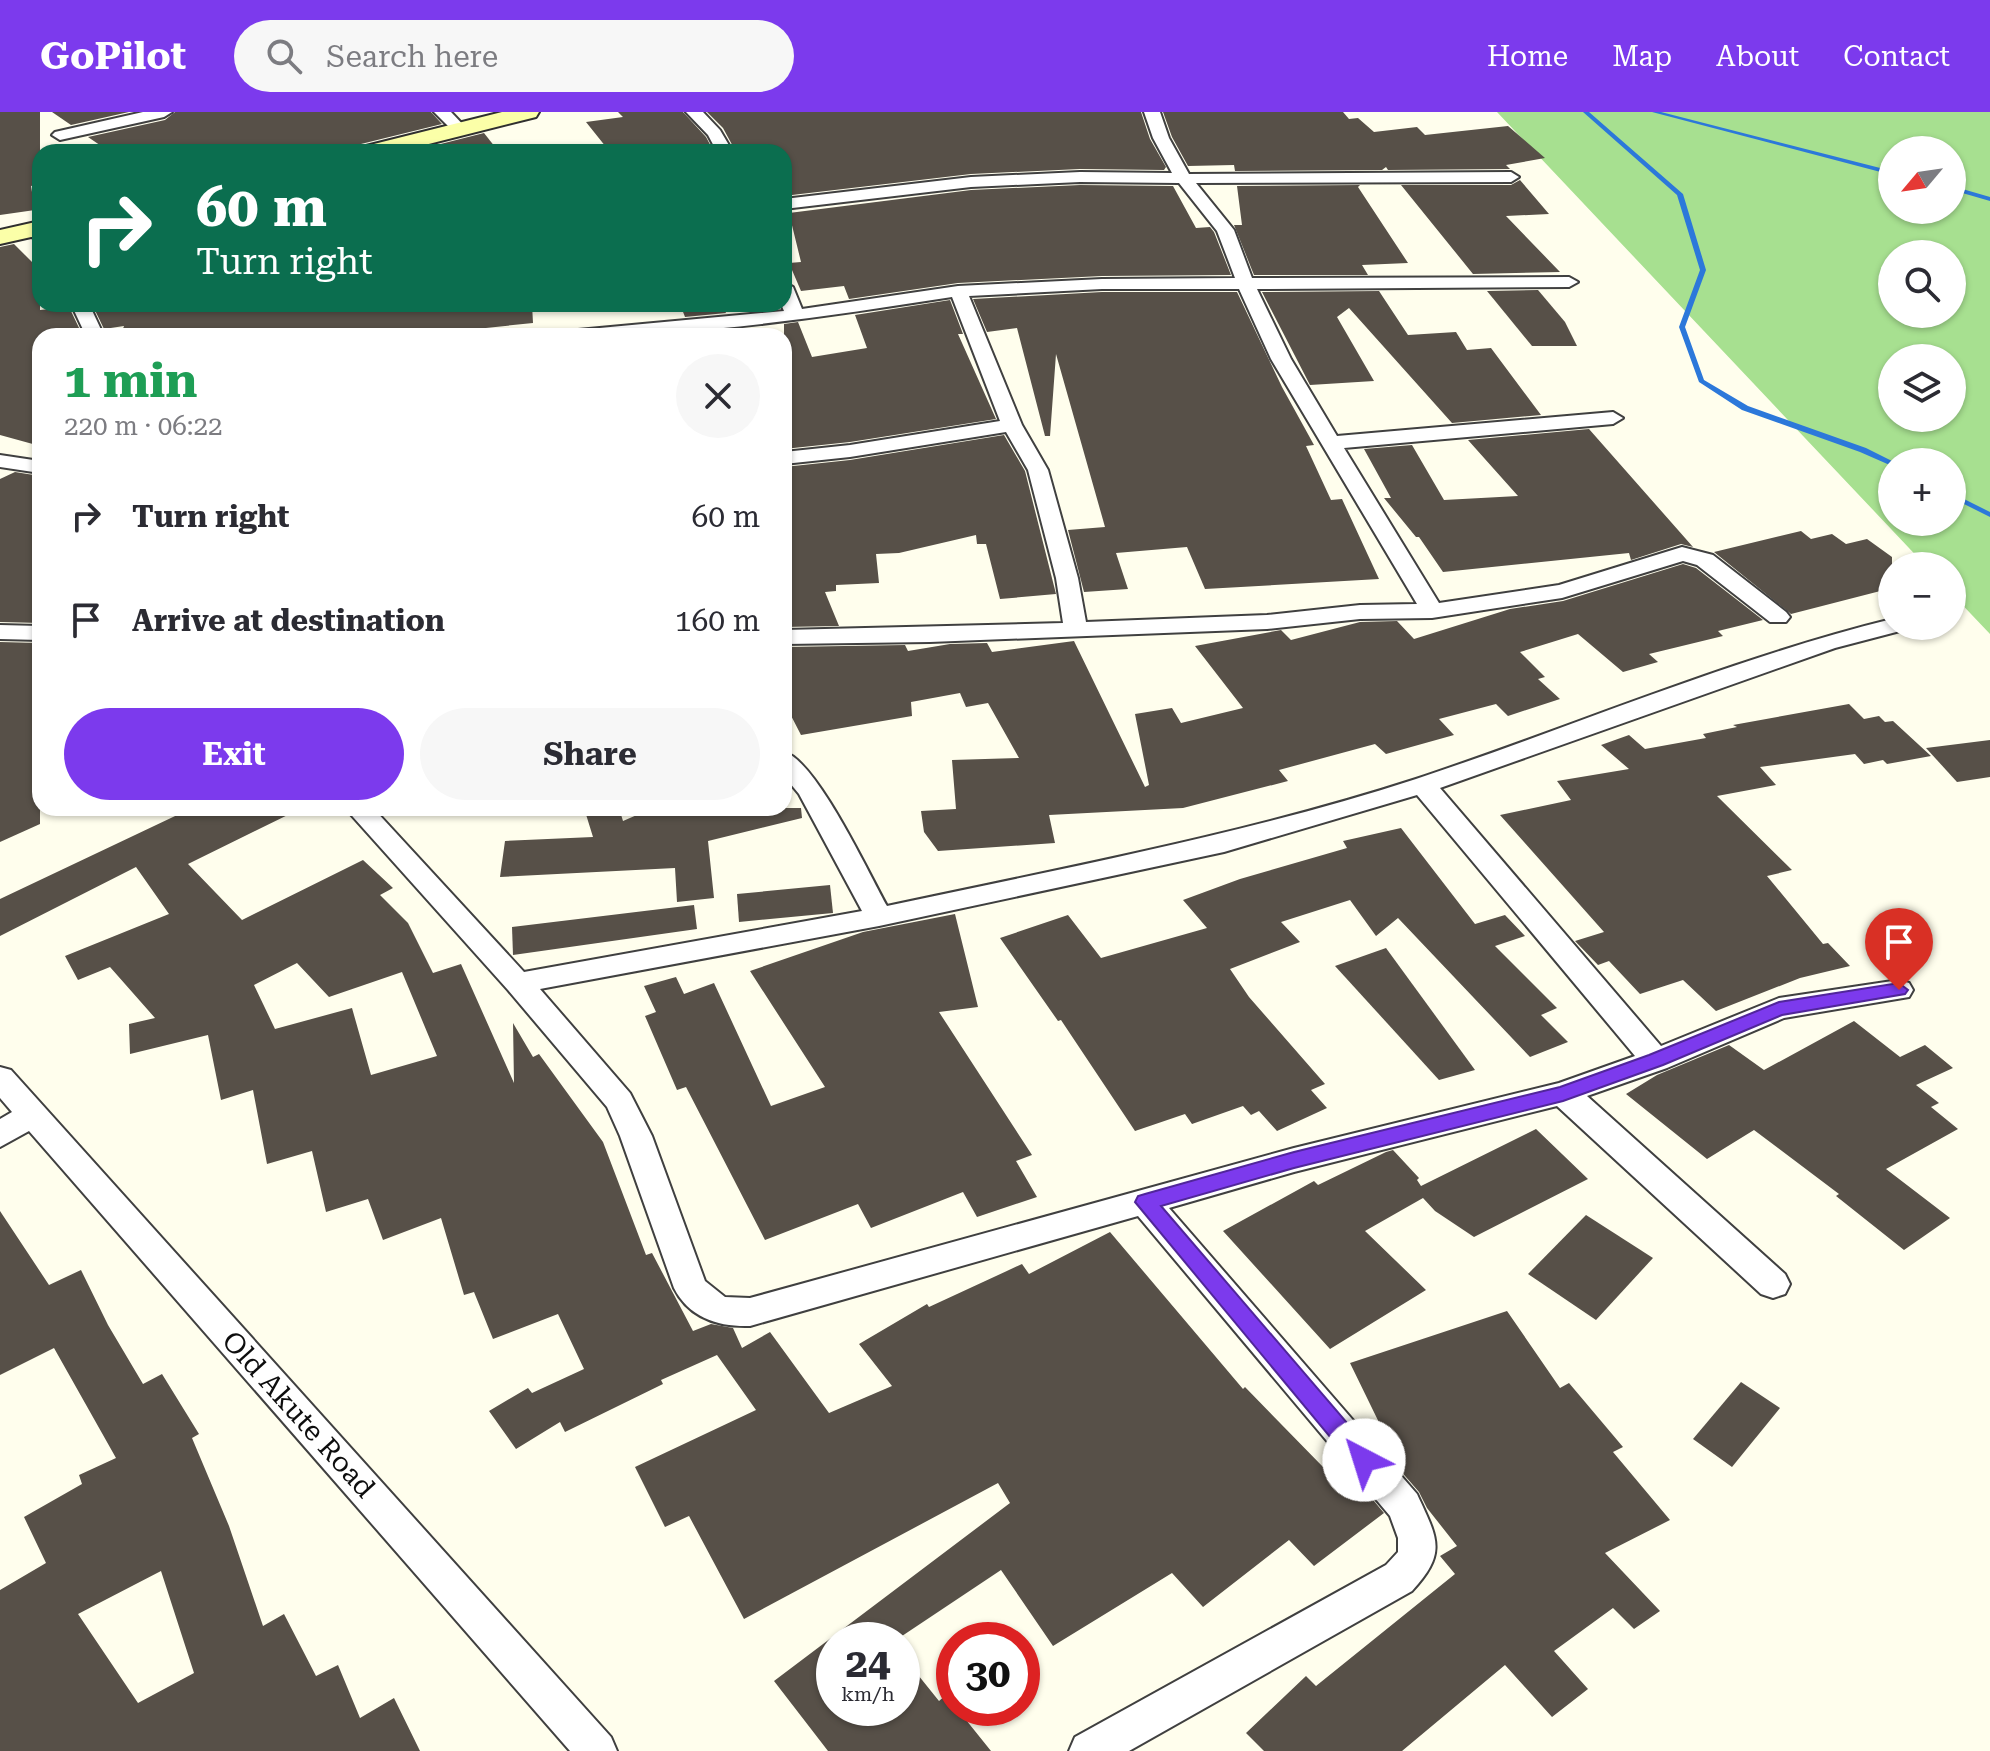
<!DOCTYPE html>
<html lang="en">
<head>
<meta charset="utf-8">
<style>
	body { margin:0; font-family:"Roboto Serif",serif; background:#f7f7f7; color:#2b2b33; height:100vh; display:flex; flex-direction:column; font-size:30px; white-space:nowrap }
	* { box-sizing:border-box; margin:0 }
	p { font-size:26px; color:#7c7c81 }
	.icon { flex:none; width:44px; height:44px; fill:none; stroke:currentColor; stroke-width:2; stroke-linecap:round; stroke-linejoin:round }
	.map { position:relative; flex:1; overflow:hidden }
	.drawer { position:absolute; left:32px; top:216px; width:760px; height:488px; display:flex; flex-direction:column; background:#fff; border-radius:24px; box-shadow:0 2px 6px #0004 }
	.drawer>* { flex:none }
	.banner { position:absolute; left:32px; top:32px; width:760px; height:168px; border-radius:24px; box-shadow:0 2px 6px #0004; background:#0b6e4f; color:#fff; overflow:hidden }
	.needle { width:52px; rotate:241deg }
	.fabs { position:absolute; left:1878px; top:24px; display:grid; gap:16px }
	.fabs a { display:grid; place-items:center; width:88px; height:88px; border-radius:50%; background:#fff; box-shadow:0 2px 6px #0004; font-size:40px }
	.speed { position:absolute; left:816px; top:1510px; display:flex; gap:16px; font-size:40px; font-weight:700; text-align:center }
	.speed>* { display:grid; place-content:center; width:104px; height:104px; border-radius:50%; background:#fff; box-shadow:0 2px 6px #0004; line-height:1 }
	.speed small { font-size:20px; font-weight:400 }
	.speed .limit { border:12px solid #d22; background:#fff; color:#111 }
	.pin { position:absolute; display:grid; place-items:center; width:68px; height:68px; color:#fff; margin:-82px -34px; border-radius:50% 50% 50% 0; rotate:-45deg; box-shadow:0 0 8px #0007 }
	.pin .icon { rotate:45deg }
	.me { position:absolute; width:88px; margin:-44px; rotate:320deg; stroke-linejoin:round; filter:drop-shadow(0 0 6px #0008) }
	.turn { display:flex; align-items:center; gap:28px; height:168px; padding:0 32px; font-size:36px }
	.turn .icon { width:104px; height:104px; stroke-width:2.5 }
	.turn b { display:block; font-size:56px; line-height:68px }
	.round { display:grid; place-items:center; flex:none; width:84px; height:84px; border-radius:42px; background:#f7f7f7 }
	.overview { display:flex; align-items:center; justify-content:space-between; height:136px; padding:0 32px }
	h1 { font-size:48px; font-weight:700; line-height:60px; color:#1e9e55 }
	.button { display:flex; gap:16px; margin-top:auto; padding:16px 32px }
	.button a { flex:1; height:92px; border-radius:48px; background:#7c3aed; color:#fff; font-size:32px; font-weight:700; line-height:92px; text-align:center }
	.button a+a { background:#f7f7f7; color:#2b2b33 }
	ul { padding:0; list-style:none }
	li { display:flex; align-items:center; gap:24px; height:104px; padding:0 32px }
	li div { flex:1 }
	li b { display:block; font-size:30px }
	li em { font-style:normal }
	header { display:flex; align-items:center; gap:48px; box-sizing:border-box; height:112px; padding:0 40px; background:#7c3aed; color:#fff }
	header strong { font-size:38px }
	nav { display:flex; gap:44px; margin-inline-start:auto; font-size:28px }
	.search { width:560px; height:72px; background:#f7f7f7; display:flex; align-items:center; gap:20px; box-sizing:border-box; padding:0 28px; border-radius:44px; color:#7c7c81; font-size:30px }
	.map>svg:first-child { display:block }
	.forest { fill:#a7e090; fill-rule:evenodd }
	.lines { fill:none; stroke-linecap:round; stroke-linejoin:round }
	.stream { fill:#2c78da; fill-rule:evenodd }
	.building { fill:#575048; fill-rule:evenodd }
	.minor-casing { stroke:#404040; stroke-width:4 }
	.secondary-casing { stroke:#2f2f2f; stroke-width:4 }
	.minor { fill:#fff; fill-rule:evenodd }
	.secondary { fill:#fbffa8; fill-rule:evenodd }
	.route { fill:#7c3aed; stroke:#51269a; stroke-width:2 }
	.labels { text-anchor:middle; stroke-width:8; stroke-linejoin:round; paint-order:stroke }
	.near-street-label { font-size:28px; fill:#0d0d0d; stroke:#fff }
</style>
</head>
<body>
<header>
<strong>GoPilot</strong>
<div class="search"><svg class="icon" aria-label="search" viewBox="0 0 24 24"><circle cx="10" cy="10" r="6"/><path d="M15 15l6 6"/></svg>Search here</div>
<nav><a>Home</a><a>Map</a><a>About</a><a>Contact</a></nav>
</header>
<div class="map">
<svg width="1990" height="1639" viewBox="0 0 1990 1639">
	<rect width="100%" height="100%" fill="#fffeed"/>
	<!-- forest -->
	<path class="forest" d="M 1497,0 L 1990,0 L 1990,522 L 1952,482 L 1952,454 L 1926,454 ZM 1892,38 L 1952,38 L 1952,98 L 1892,98 ZM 1892,142 L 1952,142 L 1952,202 L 1892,202 ZM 1892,246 L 1952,246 L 1952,306 L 1892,306 ZM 1892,350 L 1952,350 L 1952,410 L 1892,410 Z"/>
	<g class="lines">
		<!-- stream -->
		<g class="stream">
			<path d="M 1583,0 L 1589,0 L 1683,82 L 1706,158 L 1685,215 L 1704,268 L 1748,294 L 1866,336 L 1894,350 L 1892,350 L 1892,354 L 1860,340 L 1742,298 L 1699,270 L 1679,215 L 1700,158 L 1677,83 Z"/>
			<path d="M 1652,0 L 1661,0 L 1892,59 L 1892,63 Z"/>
			<path d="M 1952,74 L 1990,85 L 1990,89 L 1952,78 Z"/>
			<path d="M 1952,381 L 1990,400 L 1990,405 L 1952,386 Z"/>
		</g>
	</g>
	<!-- building -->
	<g class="building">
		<path d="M 0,0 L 40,0 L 40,72 L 31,74 L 35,98 L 0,103 Z"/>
		<path d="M 52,0 L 129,0 L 71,13 Z"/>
		<path d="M 175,0 L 431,0 L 442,12 L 361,32 L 356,40 L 110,40 L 88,25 L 165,8 Z"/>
		<path d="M 618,0 L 683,0 L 706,25 L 714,40 L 610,40 L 586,10 L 623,5 Z"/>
		<path d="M 707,0 L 1141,0 L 1150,27 L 1166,55 L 1164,58 L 1080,57 L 971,62 L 792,83 L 784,69 L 784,40 L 736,40 L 723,16 Z"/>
		<path d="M 1163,0 L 1343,0 L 1349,7 L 1358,6 L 1374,20 L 1417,15 L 1425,23 L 1508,14 L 1545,46 L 1506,53 L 1510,57 L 1388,58 L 1386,55 L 1382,58 L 1235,59 L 1234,53 L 1188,54 L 1172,25 Z"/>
		<path d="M 484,21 L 499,40 L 409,40 Z"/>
		<path d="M 1520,68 L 1549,102 L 1506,104 L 1560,160 L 1473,162 L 1401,73 L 1511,73 Z"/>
		<path d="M 1080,73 L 1173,74 L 1196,116 L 1210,115 L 1214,120 L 1231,163 L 1102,164 L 958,171 L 849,187 L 844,174 L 801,179 L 789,151 L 801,150 L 789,101 L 971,78 Z"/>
		<path d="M 1360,73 L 1358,75 L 1408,151 L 1362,153 L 1368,163 L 1254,163 L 1234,113 L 1242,113 L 1237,74 Z"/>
		<path d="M 14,132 L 40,158 L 40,198 L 69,195 L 81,220 L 40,224 L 40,334 L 0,323 L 0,135 Z"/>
		<path d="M 1538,178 L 1565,210 L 1577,234 L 1532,234 L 1487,179 Z"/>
		<path d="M 1379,179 L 1408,223 L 1456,220 L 1467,238 L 1491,236 L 1541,303 L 1452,311 L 1349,196 L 1337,205 L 1374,269 L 1310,273 L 1262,180 Z"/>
		<path d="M 1102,180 L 1237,180 L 1282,275 L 1314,333 L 1306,334 L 1331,388 L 1342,387 L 1379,467 L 1205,477 L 1187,435 L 1116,441 L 1128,477 L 1084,480 L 1068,418 L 1105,415 L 1056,242 L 1050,324 L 1045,324 L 1017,216 L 987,220 L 973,187 Z"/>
		<path d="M 950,188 L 963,222 L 958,222 L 996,307 L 850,330 L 784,337 L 784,212 L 798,210 L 812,245 L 867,236 L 855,203 Z"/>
		<path d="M 92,192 L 532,192 L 533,211 L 428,222 L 428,224 L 196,224 L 197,217 L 121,222 L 124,214 L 104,217 Z"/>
		<path d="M 680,192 L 722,192 L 726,201 L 685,205 Z"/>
		<path d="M 1589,317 L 1693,435 L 1681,432 L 1631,448 L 1629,441 L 1443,460 L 1419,425 L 1416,425 L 1384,386 L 1391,386 L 1364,337 L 1412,333 L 1444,388 L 1518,384 L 1468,328 Z"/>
		<path d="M 1004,323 L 1025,359 L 1056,482 L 1000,487 L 986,432 L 977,432 L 976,423 L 899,441 L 876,442 L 879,471 L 836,473 L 836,479 L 825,480 L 839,514 L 784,515 L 784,422 L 787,422 L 785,400 L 788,400 L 784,355 L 850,348 Z"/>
		<path d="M 15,360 L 40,364 L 40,511 L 0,510 L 0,367 Z"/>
		<path d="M 1801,419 L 1811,427 L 1832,422 L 1846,432 L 1867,427 L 1892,445 L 1892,476 L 1791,502 L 1714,440 Z"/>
		<path d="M 1683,452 L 1696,456 L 1763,508 L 1718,519 L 1723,524 L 1649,542 L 1658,550 L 1623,560 L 1578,522 L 1520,540 L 1545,565 L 1538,567 L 1560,587 L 1508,604 L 1496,592 L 1439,607 L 1454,623 L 1386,642 L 1375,632 L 1279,658 L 1288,669 L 1183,696 L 1049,703 L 1055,731 L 938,739 L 924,720 L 921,699 L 956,697 L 952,648 L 1019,646 L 988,591 L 966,595 L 960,581 L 911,590 L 912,604 L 801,623 L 784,590 L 784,535 L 905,533 L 908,539 L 950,532 L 987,531 L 992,540 L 1074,529 L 1145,675 L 1149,673 L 1135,602 L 1172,596 L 1181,611 L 1243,596 L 1195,534 L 1281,518 L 1291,528 L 1360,510 L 1397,509 L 1414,527 L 1510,497 L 1563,489 Z"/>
		<path d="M 0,530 L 40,531 L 40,712 L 0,730 Z"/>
		<path d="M 1849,592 L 1864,607 L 1879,604 L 1885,610 L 1893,609 L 1931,644 L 1887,652 L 1883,648 L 1864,652 L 1855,642 L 1760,655 L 1776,673 L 1717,684 L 1792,758 L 1767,764 L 1823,832 L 1828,831 L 1850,854 L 1800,866 L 1716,899 L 1683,868 L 1640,882 L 1609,849 L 1598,853 L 1575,829 L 1604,820 L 1500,703 L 1571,688 L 1557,669 L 1629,657 L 1601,633 L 1629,623 L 1645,637 L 1706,626 L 1703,622 L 1737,615 L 1733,613 Z"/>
		<path d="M 1990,628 L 1990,665 L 1957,670 L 1926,636 Z"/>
		<path d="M 192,696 L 302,696 L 188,752 L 242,808 L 363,748 L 393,776 L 380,783 L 408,811 L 433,861 L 461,852 L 514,971 L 513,911 L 533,945 L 539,942 L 603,1030 L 646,1143 L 652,1141 L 693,1219 L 711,1212 L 733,1216 L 742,1236 L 770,1220 L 829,1301 L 892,1274 L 859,1232 L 927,1192 L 929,1195 L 1022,1152 L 1029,1162 L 1110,1120 L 1243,1277 L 1245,1275 L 1325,1357 L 1341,1350 L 1384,1401 L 1314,1454 L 1289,1428 L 1203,1495 L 1172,1461 L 1053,1534 L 1001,1458 L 896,1528 L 834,1528 L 834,1596 L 902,1596 L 902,1543 L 939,1589 L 946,1583 L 991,1639 L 828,1639 L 774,1569 L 1010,1391 L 998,1371 L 744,1507 L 689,1404 L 665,1415 L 635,1355 L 756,1298 L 717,1243 L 661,1268 L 663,1272 L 565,1320 L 560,1310 L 516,1337 L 489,1299 L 528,1276 L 532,1281 L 584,1257 L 558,1202 L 493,1227 L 474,1180 L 464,1183 L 441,1106 L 383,1128 L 368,1087 L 326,1100 L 312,1039 L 267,1052 L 253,978 L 221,988 L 208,923 L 130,942 L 129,912 L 155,906 L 110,855 L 78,868 L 65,844 L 169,802 L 136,755 L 0,824 L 0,787 ZM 297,851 L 329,885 L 402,860 L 437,944 L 371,963 L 352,896 L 275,917 L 254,873 Z"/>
		<path d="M 584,696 L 619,696 L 623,709 L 653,696 L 801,696 L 802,706 L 708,729 L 714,786 L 677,790 L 675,756 L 500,765 L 505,729 L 593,725 Z"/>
		<path d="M 1401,716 L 1475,812 L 1505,803 L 1525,824 L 1495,834 L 1557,896 L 1541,903 L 1568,930 L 1530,945 L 1398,806 L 1376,824 L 1350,788 L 1281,810 L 1300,830 L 1230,857 L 1249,885 L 1325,972 L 1311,978 L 1327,996 L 1277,1019 L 1259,999 L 1251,1003 L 1243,994 L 1192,1012 L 1185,1002 L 1135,1019 L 1061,908 L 1058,909 L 1000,826 L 1068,803 L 1101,846 L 1207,816 L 1183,788 L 1240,767 L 1347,736 L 1343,729 Z"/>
		<path d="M 830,773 L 833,801 L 739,810 L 737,782 Z"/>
		<path d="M 694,793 L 697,817 L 513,843 L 512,815 Z"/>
		<path d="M 955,802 L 978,895 L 939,900 L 1032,1043 L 1016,1049 L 1037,1085 L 977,1105 L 963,1080 L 871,1116 L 858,1092 L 765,1128 L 686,975 L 677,978 L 645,904 L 656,900 L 644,874 L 676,865 L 684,882 L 714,871 L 771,994 L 825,975 L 750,859 L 863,820 Z"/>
		<path d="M 1386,836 L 1475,958 L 1439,968 L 1335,854 Z"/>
		<path d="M 1854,909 L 1900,945 L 1925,933 L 1953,956 L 1916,973 L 1939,991 L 1931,995 L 1958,1017 L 1886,1057 L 1950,1106 L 1904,1138 L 1836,1084 L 1839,1082 L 1754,1018 L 1707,1047 L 1626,982 L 1657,963 L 1729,933 L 1764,958 Z"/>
		<path d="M 1536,1017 L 1588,1067 L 1474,1125 L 1435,1099 L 1423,1086 L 1365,1119 L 1426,1178 L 1330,1237 L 1223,1119 L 1314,1069 L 1318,1073 L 1386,1040 L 1393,1038 L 1419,1066 L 1417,1068 L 1421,1074 Z"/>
		<path d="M 0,1099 L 49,1173 L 81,1158 L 108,1213 L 143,1272 L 162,1262 L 199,1322 L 192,1326 L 229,1414 L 263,1514 L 284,1502 L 316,1564 L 338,1553 L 360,1606 L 394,1586 L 420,1639 L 0,1639 L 0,1478 L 46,1451 L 24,1405 L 82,1372 L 79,1363 L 116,1346 L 54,1236 L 0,1263 ZM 161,1459 L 194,1561 L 138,1591 L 78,1502 Z"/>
		<path d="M 1586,1103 L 1653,1146 L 1596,1208 L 1528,1162 Z"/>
		<path d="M 1507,1199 L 1560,1276 L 1569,1271 L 1623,1335 L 1613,1340 L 1670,1408 L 1605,1441 L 1660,1499 L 1634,1517 L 1613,1496 L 1554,1539 L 1588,1577 L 1552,1605 L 1505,1553 L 1402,1639 L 1264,1639 L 1246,1621 L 1306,1564 L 1316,1574 L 1455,1462 L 1440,1444 L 1457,1434 L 1427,1396 L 1419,1380 L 1380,1335 L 1389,1331 L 1350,1251 Z"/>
		<path d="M 1741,1270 L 1780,1296 L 1732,1355 L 1693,1327 Z"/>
	</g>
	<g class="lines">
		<defs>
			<g id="minor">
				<path d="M 143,0 L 172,0 L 164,5 L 60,28 L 52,23 L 55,20 Z"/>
				<path d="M 434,0 L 451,0 L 469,19 L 466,22 L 456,22 Z"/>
				<path d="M 686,0 L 703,0 L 720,18 L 733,40 L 717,40 L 708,23 Z"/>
				<path d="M 1144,0 L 1160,0 L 1169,26 L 1189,62 L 1511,60 L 1519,65 L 1511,70 L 1196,71 L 1234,118 L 1252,166 L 1569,165 L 1578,170 L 1569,175 L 1257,177 L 1291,247 L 1337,324 L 1613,300 L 1623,306 L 1613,312 L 1344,336 L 1439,491 L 1559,473 L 1682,435 L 1713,443 L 1786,500 L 1790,505 L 1786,510 L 1770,510 L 1697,453 L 1683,449 L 1562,486 L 1432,506 L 1360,507 L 1267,517 L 930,530 L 784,532 L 784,518 L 1063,511 L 1056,466 L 1028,358 L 1006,320 L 850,345 L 784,352 L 784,340 L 850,333 L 1000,309 L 952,185 C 824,205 698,224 569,224 L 578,218 L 784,199 L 781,192 L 784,192 L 784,170 L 793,175 L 802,197 L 958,174 L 1102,167 L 1235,166 L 1217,119 L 1179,71 L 1080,70 L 971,75 L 784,97 L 784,87 L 971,65 L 1080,60 L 1172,61 L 1153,26 ZM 1102,177 L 1239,177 L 1271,247 L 1417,492 L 1360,493 L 1267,503 L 1086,510 L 1078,466 L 1048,358 L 1022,313 L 969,184 Z"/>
				<path d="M 39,119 L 40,119 L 40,130 L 30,124 Z"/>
				<path d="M 71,192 L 89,192 L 104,224 L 86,224 Z"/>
				<path d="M 0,343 L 40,349 L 40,361 L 0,355 Z"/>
				<path d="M 1892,507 L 1892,514 L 1904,514 L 1900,519 L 1835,536 L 1440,676 L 1661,934 L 1779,886 L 1899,868 L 1909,871 L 1913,878 L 1909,885 L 1784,906 L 1667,956 L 1587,984 L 1785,1162 L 1790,1172 L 1785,1182 L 1773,1186 L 1761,1182 L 1557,994 L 1294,1060 L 1169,1096 L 1417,1382 C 1437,1426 1448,1440 1412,1479 L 1129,1639 L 1069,1639 L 1075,1625 L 1386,1453 L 1398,1440 L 1398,1426 L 1390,1404 L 1138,1104 L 750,1214 C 719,1215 689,1206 674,1176 L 620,1024 L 607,995 L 508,878 L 345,696 L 373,696 L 524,860 L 862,799 L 799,682 L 784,664 L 784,640 C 816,648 869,762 887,794 C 1064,756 1243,723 1416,667 C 1575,614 1730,547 1892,507 ZM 1417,683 L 1635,944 L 1559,971 L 1294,1036 L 750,1186 L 725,1185 L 705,1169 L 652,1024 L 630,981 L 540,877 L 879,814 L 1224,740 Z"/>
				<path d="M 0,513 L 40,514 L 40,528 L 0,527 Z"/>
				<path d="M 0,955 L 11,958 L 611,1625 L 617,1639 L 570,1639 L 29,1019 L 0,1035 L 0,1007 L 12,1000 L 0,986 Z"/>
			</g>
			<g id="secondary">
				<path d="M 502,0 L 539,0 L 536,5 L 397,40 L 359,40 L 362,35 Z"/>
				<path d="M 40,109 L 40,123 L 0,132 L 0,118 Z"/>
			</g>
		</defs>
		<!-- minor casing -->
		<use href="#minor" class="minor-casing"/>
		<!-- secondary casing -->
		<use href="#secondary" class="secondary-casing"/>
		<!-- minor -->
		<use href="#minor" class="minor"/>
		<!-- secondary -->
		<use href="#secondary" class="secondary"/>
	</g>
	<!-- route -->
	<path class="route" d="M 1899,871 L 1908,878 L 1905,882 L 1782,903 L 1663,953 L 1563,989 L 1294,1056 L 1161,1094 L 1372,1340 L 1376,1348 L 1372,1355 L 1364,1358 L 1355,1355 L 1135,1090 L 1138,1084 L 1145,1082 L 1294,1040 L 1560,975 L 1649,943 L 1779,890 Z"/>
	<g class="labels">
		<!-- near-street labels -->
		<g class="near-street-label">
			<text transform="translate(299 1302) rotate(48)" y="10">Old Akute Road</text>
		</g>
	</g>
</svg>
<div class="fabs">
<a><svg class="needle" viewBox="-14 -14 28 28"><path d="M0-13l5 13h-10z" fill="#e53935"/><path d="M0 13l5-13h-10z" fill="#7c7c81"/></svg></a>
<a><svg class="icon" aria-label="search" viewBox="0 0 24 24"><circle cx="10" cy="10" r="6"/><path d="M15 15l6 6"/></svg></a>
<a><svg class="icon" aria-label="layers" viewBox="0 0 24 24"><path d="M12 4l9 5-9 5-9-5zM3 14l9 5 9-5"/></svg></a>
<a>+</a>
<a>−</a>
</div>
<div class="speed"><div>24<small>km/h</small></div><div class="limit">30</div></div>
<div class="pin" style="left:1899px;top:878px;background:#d93025"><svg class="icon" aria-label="arrive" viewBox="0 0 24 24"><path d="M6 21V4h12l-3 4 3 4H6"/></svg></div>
<svg class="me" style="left:1364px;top:1348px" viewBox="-20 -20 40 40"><circle r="19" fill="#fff"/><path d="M0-13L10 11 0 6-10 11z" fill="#7c3aed"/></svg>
<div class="banner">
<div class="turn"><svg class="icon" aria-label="right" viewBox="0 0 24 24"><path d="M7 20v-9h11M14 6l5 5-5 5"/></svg><div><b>60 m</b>Turn right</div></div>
</div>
<section class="drawer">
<div class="overview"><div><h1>1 min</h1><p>220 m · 06:22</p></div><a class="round"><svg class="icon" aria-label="close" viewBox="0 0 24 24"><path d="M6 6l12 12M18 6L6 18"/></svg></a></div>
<ul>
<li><svg class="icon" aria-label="right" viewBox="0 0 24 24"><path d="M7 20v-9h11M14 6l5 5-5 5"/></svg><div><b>Turn right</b></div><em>60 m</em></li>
<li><svg class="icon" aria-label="arrive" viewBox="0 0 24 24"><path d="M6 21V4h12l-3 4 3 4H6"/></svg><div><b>Arrive at destination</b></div><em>160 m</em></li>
</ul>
<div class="button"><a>Exit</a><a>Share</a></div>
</section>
</div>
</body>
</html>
